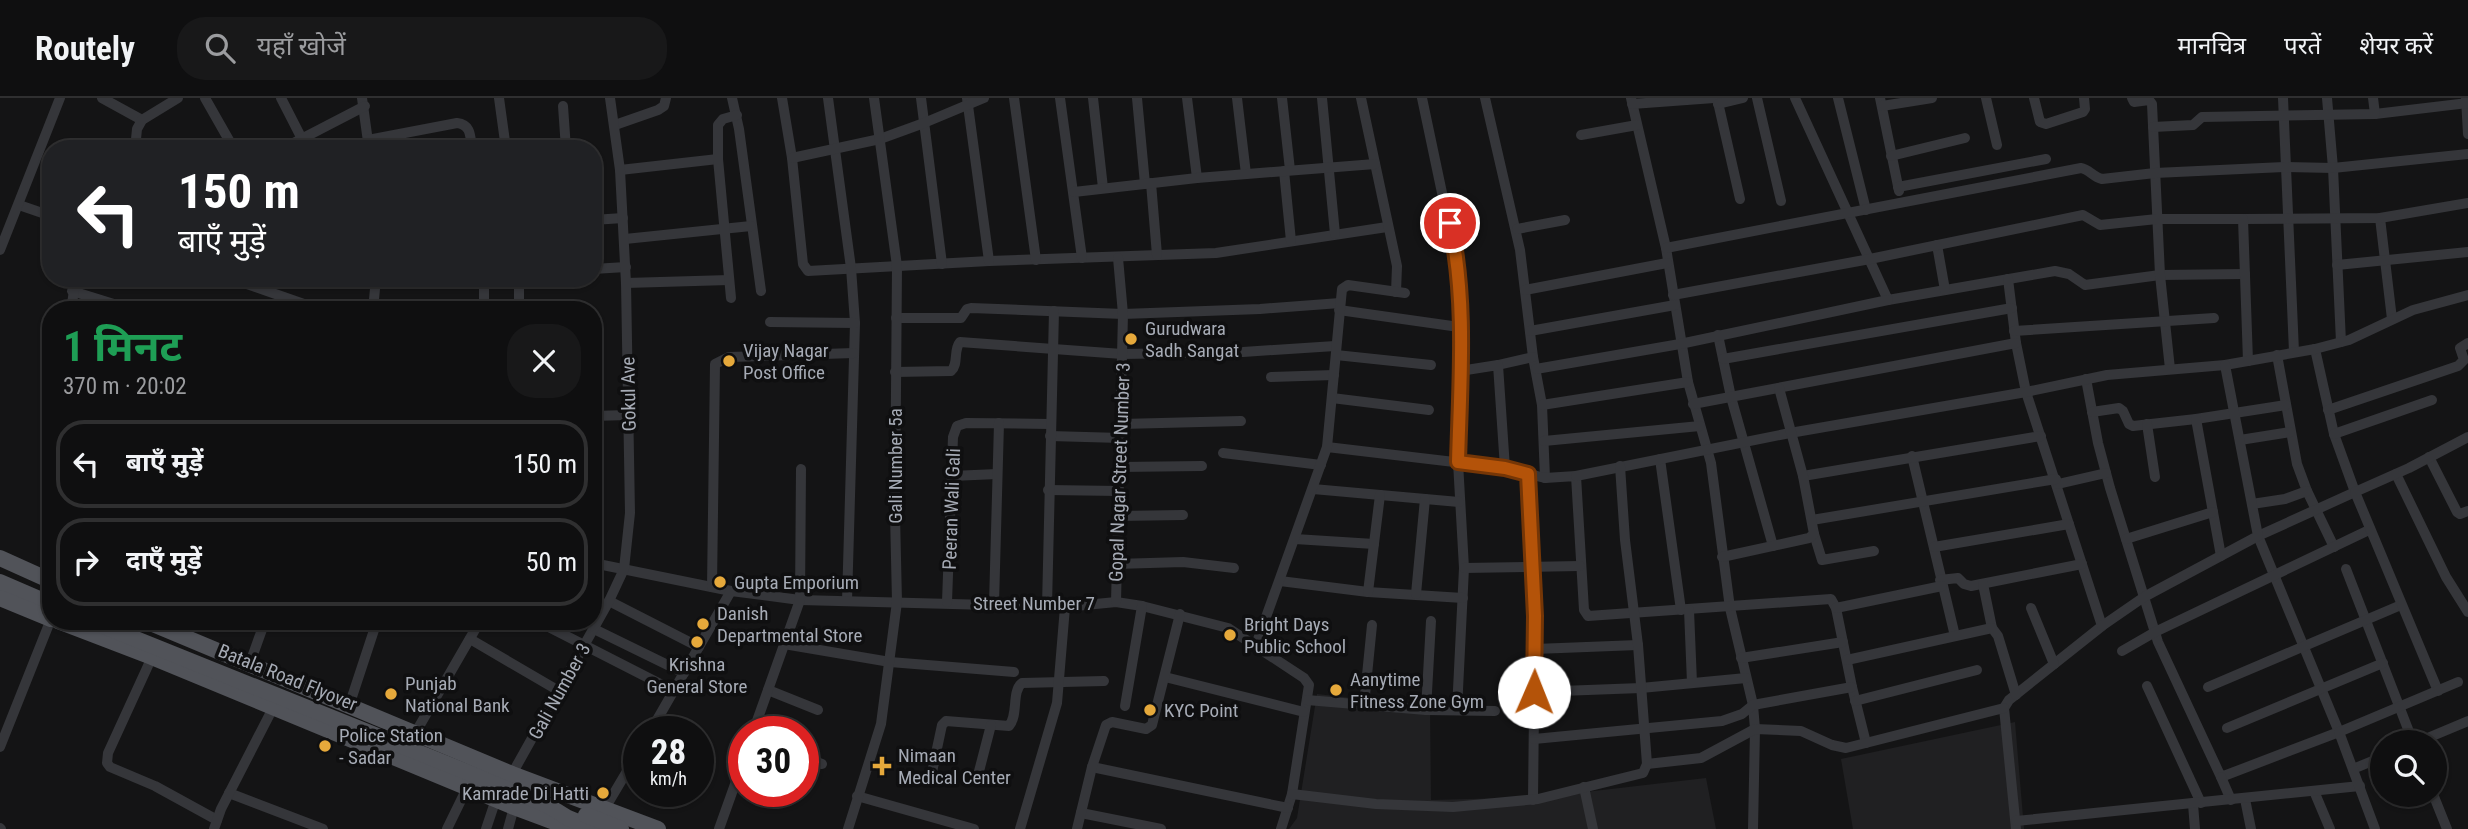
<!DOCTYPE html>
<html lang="hi">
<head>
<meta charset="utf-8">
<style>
	body { margin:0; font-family:"Roboto Condensed","Noto Sans Devanagari",sans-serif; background:#181819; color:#f1f3f6; height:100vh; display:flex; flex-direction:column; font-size:26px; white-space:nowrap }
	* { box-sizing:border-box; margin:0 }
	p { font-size:23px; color:#9b9c9f }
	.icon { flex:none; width:38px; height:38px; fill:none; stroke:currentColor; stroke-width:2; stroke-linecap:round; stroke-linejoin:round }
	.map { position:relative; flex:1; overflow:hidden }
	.side { position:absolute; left:42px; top:203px; width:560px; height:329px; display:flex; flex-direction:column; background:#0f0f10; border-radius:28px; box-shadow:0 2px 5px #0004,0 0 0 2px #2f2f30 }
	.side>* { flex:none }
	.banner { position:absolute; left:42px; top:42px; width:560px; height:147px; border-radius:28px; box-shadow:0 2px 5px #0004,0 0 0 2px #2f2f30; background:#202124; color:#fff; overflow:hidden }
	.fabs { position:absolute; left:2370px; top:632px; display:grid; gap:14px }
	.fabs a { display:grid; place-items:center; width:77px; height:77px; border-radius:50%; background:#0f0f10; box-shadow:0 2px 5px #0004,0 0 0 2px #2f2f30; font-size:35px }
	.speed { position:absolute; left:623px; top:618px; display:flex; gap:14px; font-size:35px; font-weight:700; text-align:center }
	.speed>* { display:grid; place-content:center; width:91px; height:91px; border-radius:50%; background:#0f0f10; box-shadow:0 2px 5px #0004,0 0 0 2px #2f2f30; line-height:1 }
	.speed small { font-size:18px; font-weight:400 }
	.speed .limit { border:10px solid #d22; background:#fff; color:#111 }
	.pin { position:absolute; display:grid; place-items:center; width:60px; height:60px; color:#fff; margin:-30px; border:4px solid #fff; border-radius:50%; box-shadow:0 2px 7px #0007 }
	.me { position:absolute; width:77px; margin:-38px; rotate:1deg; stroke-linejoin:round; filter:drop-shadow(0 0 5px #0008) }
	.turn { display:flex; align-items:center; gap:24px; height:147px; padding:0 21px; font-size:32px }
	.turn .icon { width:91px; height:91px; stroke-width:2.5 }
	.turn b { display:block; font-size:49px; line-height:60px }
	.round { display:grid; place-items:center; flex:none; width:74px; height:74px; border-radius:28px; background:#181819 }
	.overview { display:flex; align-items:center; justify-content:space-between; height:119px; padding:0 21px }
	h1 { font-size:42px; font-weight:700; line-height:52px; color:#1e9e55 }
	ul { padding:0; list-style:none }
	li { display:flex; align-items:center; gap:21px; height:88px; margin:0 14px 10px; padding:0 7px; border:4px solid #2f2f30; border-radius:28px }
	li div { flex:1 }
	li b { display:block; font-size:26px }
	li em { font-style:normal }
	header { display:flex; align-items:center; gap:42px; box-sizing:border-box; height:98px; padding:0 35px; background:#0f0f10; border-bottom:2px solid #2f2f30 }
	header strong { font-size:33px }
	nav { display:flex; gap:38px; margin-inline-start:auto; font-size:24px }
	.search { width:490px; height:63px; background:#181819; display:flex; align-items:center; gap:18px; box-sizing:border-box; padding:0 24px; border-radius:28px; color:#9b9c9f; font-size:26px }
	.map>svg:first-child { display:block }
	.built { fill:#202022 }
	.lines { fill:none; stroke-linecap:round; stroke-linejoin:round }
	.minor { stroke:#35363a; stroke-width:10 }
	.primary { stroke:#515359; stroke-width:16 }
	.route-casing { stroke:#753606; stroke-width:18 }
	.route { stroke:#b45309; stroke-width:12 }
	.poi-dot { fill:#e6a93b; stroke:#0f0f10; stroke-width:2.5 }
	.labels { text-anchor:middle; stroke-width:7; stroke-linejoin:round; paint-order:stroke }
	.poi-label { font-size:19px; fill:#a6abb5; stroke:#0f0f10; text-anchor:start }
	.street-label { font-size:19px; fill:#a6abb5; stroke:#0f0f10 }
</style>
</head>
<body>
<header>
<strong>Routely</strong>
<div class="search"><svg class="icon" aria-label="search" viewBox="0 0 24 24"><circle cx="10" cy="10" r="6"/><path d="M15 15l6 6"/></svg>यहाँ खोजें</div>
<nav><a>मानचित्र</a><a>परतें</a><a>शेयर करें</a></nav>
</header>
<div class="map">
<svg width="2468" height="731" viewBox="0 0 2468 731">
	<rect width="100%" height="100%" fill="#141415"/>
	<!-- built -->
	<g class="built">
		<path d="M 1317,596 L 1430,609 L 1431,702 L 1542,699 L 1706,680 L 1716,731 L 1289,731 L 1297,720 Z"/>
		<path d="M 2015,624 L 2024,731 L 1853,731 L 1841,661 Z"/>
	</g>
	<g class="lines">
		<!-- minor -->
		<g class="minor">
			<path d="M 102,0 L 142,22"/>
			<path d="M 205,0 L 234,51"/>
			<path d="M 281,0 L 301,39"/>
			<path d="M 362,0 L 369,51"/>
			<path d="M 499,0 L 506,51"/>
			<path d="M 732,0 L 739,31 L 761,193"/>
			<path d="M 782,0 L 792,60 L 803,166 L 808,173 L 989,163 L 1216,155 L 1387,129"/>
			<path d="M 828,0 L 851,170 L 855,225 L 847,503"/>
			<path d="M 921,0 L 942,166"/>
			<path d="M 967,0 L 989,163"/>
			<path d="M 1014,0 L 1036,162"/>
			<path d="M 1060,0 L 1082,160"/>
			<path d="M 1093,0 L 1103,90"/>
			<path d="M 1137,0 L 1145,86"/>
			<path d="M 1187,0 L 1197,80"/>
			<path d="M 1237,0 L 1246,76"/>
			<path d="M 1282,0 L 1290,72"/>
			<path d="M 1322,0 L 1335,136"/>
			<path d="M 1361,0 L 1397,168 L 1396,194"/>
			<path d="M 1422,0 L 1457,166 L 1460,273 L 1458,364 L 1464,470 L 1457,612"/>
			<path d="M 1485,0 L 1520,152 L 1533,259 L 1542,307 L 1545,380"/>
			<path d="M 1631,0 L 1666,150 L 1688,284 L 1711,365 L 1730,510 L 1753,607 L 1755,631 L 1753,731"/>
			<path d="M 1717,0 L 1740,101"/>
			<path d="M 1757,0 L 1781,103"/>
			<path d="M 1795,0 L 1888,202 L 2055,173 L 2069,176 L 2085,187 L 2160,177 L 2245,176"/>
			<path d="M 1838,0 L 1866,112"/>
			<path d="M 1880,0 L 1899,93"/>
			<path d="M 1986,0 L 1997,47"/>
			<path d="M 2034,0 L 2040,24 L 2046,26 L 2083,14 L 2085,11 L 2084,0"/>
			<path d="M 2132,0 L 2134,4 L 2149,2 L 2152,6 L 2160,177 L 2170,271"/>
			<path d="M 2283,0 L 2294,254"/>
			<path d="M 2327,0 L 2333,70 L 2341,244"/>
			<path d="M 2466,1 L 2468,36"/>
			<path d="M 1632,6 L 1714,0"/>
			<path d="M 1718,6 L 1743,0"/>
			<path d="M 563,8 L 566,51"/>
			<path d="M 1882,8 L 1932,0"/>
			<path d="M 2375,16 L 2468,5"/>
			<path d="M 615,27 L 658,12 L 664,8 L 666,0"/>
			<path d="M 2153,29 L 2193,27 L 2202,19 L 2375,16 L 2373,0"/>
			<path d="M 1581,37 L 1637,27"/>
			<path d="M 368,42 L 457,25 C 472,27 470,39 472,51"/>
			<path d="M 135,51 L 137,31 L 142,22 L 178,0"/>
			<path d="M 214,51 L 228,42"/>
			<path d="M 282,51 L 365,8"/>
			<path d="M 1891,58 L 1965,40"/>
			<path d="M 792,60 L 880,41 L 924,25 L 984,0"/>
			<path d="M 620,72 L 718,61"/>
			<path d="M 1284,73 L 1291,143"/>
			<path d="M 1151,85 L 1157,157"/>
			<path d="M 1898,89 L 2046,61"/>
			<path d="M 1074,94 L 1197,80 L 1375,66"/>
			<path d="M 19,107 L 51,118"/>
			<path d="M 2380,120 L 2392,221"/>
			<path d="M 2243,121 L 2380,120 L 2468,105"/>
			<path d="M 593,122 L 623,120"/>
			<path d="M 1517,131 L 1565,122"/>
			<path d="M 625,141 L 751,128"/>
			<path d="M 1937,147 L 1945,192"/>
			<path d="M 1666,150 L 2081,70 C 2089,71 2093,79 2102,81 L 2155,75 L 2284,69 L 2333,70 L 2468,56"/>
			<path d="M 0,152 L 60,0"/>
			<path d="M 2337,167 L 2468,154"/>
			<path d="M 593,171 L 626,169"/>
			<path d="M 230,180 L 321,212"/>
			<path d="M 2008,181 L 2016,245 L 2026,294 L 2102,528 L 2009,602 L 2004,610 L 2016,731"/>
			<path d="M 626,185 L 729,182"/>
			<path d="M 1525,192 L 1667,165"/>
			<path d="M 72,193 L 133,212"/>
			<path d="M 1673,197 L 1870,161 L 2083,117 L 2100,127 L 2157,121 L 2243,121 L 2248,263"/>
			<path d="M 731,200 L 718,61 L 718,27 L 723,21 L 737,17"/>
			<path d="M 71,212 L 76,180"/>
			<path d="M 373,212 L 376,180"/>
			<path d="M 484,212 L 484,180"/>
			<path d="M 519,212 L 519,180"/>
			<path d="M 1339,212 L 1459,229"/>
			<path d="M 896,220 L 961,220 L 967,211 L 971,210 L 1123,216 L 1260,211 L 1340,205"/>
			<path d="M 770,224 L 855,225"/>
			<path d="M 1530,233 L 1675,207"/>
			<path d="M 2014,233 L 2214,220"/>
			<path d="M 1718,237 L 1731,299 L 1773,448"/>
			<path d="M 1336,257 L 1431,267"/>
			<path d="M 2277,257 L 2297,366 L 2307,393 L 2334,449"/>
			<path d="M 1723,261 L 2012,210"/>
			<path d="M 1498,267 L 1533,259"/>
			<path d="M 1536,271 L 1680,246 L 1888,202"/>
			<path d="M 1460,273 L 1498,267 L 1505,370"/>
			<path d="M 895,274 L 951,273 C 959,266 953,252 960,244 L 1122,256 L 1243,254 L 1335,248"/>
			<path d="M 1271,279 L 1334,277"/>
			<path d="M 2086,281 L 2098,345 L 2110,390 L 2158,544 L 2221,679 L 2339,634 L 2258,438 L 2355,394 L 2334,336 L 2315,251"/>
			<path d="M 1332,300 L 1429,312"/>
			<path d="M 1693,306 L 2016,245"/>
			<path d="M 1542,307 L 1688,284"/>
			<path d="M 2328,312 L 2458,268 L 2464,262 L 2460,250 L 2468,245"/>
			<path d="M 2092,314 L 2119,310 L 2123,313 L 2129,326 L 2133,328 L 2196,321 L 2286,307"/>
			<path d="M 593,318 L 628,317"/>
			<path d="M 2196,321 L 2221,458"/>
			<path d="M 1121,326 L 1241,323"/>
			<path d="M 2147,326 L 2155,379"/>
			<path d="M 2334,336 L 2432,302"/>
			<path d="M 1050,338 L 1121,340"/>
			<path d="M 2240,342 L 2290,334"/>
			<path d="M 1544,343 L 1700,328"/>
			<path d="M 1327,349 L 1505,370 L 1545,380 L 1576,378 L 1584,512 L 1588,518 L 1831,501 L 1836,510 L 1852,589 L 1866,645"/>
			<path d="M 1223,355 L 1321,367"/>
			<path d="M 1912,358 L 1955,538"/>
			<path d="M 2429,359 L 2457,414 L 2460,416 L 2468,413"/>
			<path d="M 1660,361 L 1681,512"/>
			<path d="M 51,367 L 51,374"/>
			<path d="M 1120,369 L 1202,368"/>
			<path d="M 1528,376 L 1535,518 L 1533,702"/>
			<path d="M 2396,376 L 2446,479 L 2468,514"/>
			<path d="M 952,378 L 997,376"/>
			<path d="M 1576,378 L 1790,335 L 2026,294 L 2107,277 L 2225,267 L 2315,251 L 2349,242 L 2413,212 L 2468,197"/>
			<path d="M 1803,378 L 2041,338"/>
			<path d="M 2058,386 L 2106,375"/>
			<path d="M 1313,391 L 1459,404"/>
			<path d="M 1048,392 L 1119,393"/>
			<path d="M 2252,406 L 2285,401 L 2307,393"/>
			<path d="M 1118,418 L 1183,417"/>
			<path d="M 1812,422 L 2056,381"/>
			<path d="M 1814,436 L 1822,462 L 1874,453"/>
			<path d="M 1295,441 L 1374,446"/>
			<path d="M 2126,441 L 2213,414"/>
			<path d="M 1934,449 L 2069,426"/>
			<path d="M 1722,459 L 1809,440 L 1814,436 L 1803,378 L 1779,290"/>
			<path d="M 593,465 L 731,493 L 800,502 L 1065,509 L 1116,504 L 1142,508 L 1228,530 L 1304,580 L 1309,587 L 1292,696 L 1281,731"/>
			<path d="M 1116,466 L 1183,464 L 1234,470"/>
			<path d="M 1464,470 L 1580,468"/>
			<path d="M 2346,471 L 2413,644"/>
			<path d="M 1940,482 L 1958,480 L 1964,486 L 1971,488 L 2082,466"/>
			<path d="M 1280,483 L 1368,494 L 1463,500"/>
			<path d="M 1983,486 L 1992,530"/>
			<path d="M 712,489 L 715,266 L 729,259 L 854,255"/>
			<path d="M 1368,494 L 1380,397"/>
			<path d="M 1416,496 L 1425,401"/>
			<path d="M 609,503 L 699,549"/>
			<path d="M 947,504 L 953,339 L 957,328 L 966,325 L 1050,326"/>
			<path d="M 1116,504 L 1123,216 L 1118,160"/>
			<path d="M 994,506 L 999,325"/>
			<path d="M 1047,508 L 1054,213"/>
			<path d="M 1836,510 L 1942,488"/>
			<path d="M 2031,510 L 2054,566"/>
			<path d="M 1689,512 L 1692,585"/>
			<path d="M 539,524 L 674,593"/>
			<path d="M 2102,528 L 2144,499 L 2258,438 L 2225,267"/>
			<path d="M 594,531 L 684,575"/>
			<path d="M 470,541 L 559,593"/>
			<path d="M 784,546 L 890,564 L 1014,574"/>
			<path d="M 1256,547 L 1327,349 L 1342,191 L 1348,187 L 1405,195"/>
			<path d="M 1535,551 L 1638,547"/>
			<path d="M 2122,553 L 2155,534 L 2369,432"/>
			<path d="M 152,559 L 108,655 L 107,665 L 110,669 L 155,688 L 217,722"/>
			<path d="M 1741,560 L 1843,544"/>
			<path d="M 1847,562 L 1992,530 L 1998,538 L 2016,597"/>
			<path d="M 250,565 L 265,523"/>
			<path d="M 1165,579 L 1304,614"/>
			<path d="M 2147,588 L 2201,705"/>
			<path d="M 2208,589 L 2401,507"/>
			<path d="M 768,592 L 818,612"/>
			<path d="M 2438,593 L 2355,394 L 2409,370 L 2468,339"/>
			<path d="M 1534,594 L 1641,590 L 1746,580"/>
			<path d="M 1307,602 L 1426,612 L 1495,613"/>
			<path d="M 1855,603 L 1977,572"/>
			<path d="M 1364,607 L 1372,527"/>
			<path d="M 349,608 L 377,523"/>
			<path d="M 1125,608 L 1142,508"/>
			<path d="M 1426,612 L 1431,523"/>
			<path d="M 2227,630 L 2383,565"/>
			<path d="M 650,634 L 731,493"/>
			<path d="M 753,634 L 800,502 L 801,371"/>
			<path d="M 413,639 L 480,523"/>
			<path d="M 1534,641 L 1722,623 L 1742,616 L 1753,607 L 1852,589"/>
			<path d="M 2418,644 L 2468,623"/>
			<path d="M 0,649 L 51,521"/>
			<path d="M 803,659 L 822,666"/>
			<path d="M 1647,666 L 1701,660 L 1755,631 L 1801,633 L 1832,647 L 1846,650 L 2004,610"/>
			<path d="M 1092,669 L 1288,710"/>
			<path d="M 2353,671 L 2382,659"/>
			<path d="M 932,674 L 942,627 L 946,623 L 1009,628 C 1019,616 1011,594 1022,585 L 1104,583"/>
			<path d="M 512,676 L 609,503 L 624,471 L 630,415 L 626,185 L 620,72 L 610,0"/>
			<path d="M 2221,679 L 2231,702"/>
			<path d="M 977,681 L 991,627"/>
			<path d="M 1584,689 L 1593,731"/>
			<path d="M 2314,693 L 2330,731"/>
			<path d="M 229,695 L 323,731"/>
			<path d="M 1292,696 L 1376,706 L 1453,709 L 1538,701 L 1643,675 L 1647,666 L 1638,547 L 1625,442 L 1620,368"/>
			<path d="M 2433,696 L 2447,731"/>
			<path d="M 857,698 L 974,731"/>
			<path d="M 2245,701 L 2251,731"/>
			<path d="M 2193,706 L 2195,731"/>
			<path d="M 604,712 L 639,653"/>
			<path d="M 1081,715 L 1161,731"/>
			<path d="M 2016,723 L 2360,688"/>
			<path d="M 0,730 L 1,731"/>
			<path d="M 214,731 L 221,711 L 273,610"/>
			<path d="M 447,731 L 467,690"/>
			<path d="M 486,731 L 496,701"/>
			<path d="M 508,731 L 514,709"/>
			<path d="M 719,731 L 744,661"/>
			<path d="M 848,731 L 881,626 L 897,504 L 895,416 L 897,168 L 874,0"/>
			<path d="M 1020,731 L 1057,605 L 1065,509"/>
			<path d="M 1077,731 L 1092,669 L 1106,627 L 1112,624 L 1146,631 L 1152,627 L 1180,516"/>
			<path d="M 2375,731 L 2339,634 L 2458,584"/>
		</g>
		<!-- primary -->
		<g class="primary">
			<path d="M 0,460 L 51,483"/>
			<path d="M 0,484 L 51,506"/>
			<path d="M 0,500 L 51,521"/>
			<path d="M 58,523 L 152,559 L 514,709 L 573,731"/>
			<path d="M 91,523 L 477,678 L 547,707 L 568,720 L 595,731"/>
			<path d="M 146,523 L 512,676 L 658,731"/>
			<path d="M 586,717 L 621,731"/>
		</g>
	</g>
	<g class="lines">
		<defs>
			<path id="route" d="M 1450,125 C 1467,202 1460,286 1458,364 L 1505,370 L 1528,376 L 1535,518 L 1534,594"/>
		</defs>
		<!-- route casing -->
		<use href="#route" class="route-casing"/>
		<!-- route -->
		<use href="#route" class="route"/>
	</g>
	<!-- markers -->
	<g class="poi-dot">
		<circle cx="1131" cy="241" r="7"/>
		<circle cx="729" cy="263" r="7"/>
		<circle cx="720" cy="484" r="7"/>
		<circle cx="703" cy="526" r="7"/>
		<circle cx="1230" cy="537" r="7"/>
		<circle cx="697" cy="544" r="7"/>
		<circle cx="1336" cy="592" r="7"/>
		<circle cx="391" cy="596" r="7"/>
		<circle cx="1150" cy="612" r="7"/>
		<circle cx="325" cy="648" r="7"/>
		<path d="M878.5 657.5h7v7h7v7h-7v7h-7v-7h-7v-7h7z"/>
		<circle cx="603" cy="695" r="7"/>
	</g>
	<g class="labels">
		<!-- poi labels -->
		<g class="poi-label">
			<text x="1145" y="237">Gurudwara<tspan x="1145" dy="22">Sadh Sangat</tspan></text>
			<text x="743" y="259">Vijay Nagar<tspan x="743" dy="22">Post Office</tspan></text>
			<text x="734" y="491">Gupta Emporium</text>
			<text x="717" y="522">Danish<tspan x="717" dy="22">Departmental Store</tspan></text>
			<text x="1244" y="533">Bright Days<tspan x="1244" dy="22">Public School</tspan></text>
			<text x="697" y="573" text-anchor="middle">Krishna<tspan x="697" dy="22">General Store</tspan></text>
			<text x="1350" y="588">Aanytime<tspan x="1350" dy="22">Fitness Zone Gym</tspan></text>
			<text x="405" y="592">Punjab<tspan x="405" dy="22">National Bank</tspan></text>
			<text x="1164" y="619">KYC Point</text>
			<text x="339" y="644">Police Station<tspan x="339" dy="22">- Sadar</tspan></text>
			<text x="898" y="664">Nimaan<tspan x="898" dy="22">Medical Center</tspan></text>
			<text x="589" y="702" text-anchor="end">Kamrade Di Hatti</text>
		</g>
		<!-- street labels -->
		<g class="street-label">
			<text transform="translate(628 296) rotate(-91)" y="7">Gokul Ave</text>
			<text transform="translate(895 368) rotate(-90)" y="7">Gali Number 5a</text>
			<text transform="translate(1119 374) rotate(-88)" y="7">Gopal Nagar Street Number 3</text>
			<text transform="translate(951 411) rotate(-88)" y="7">Peeran Wali Gali</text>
			<text x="1034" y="512">Street Number 7</text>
			<text transform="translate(288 579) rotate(22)" y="7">Batala Road Flyover</text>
			<text transform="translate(559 593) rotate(-61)" y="7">Gali Number 3</text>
		</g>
	</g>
</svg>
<div class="fabs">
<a><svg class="icon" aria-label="search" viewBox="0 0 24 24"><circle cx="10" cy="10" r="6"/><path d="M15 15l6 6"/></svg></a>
</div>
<div class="speed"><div>28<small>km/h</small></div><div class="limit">30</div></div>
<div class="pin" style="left:1450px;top:125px;background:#d93025"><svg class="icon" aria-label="arrive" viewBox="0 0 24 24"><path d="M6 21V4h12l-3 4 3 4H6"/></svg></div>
<svg class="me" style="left:1534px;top:594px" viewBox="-20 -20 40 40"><circle r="19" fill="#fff"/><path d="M0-13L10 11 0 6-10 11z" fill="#b45309"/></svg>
<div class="banner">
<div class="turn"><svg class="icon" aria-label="left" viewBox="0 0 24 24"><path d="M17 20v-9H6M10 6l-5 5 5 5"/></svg><div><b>150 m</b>बाएँ मुड़ें</div></div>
</div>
<section class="side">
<div class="overview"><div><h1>1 मिनट</h1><p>370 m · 20:02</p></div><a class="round"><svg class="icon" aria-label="close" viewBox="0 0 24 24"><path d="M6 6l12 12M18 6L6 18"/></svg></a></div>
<ul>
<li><svg class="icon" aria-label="left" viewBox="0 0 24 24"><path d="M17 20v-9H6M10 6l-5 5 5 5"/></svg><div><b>बाएँ मुड़ें</b></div><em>150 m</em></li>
<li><svg class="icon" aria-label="right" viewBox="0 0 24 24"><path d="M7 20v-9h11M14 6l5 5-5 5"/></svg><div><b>दाएँ मुड़ें</b></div><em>50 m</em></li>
</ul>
</section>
</div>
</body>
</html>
